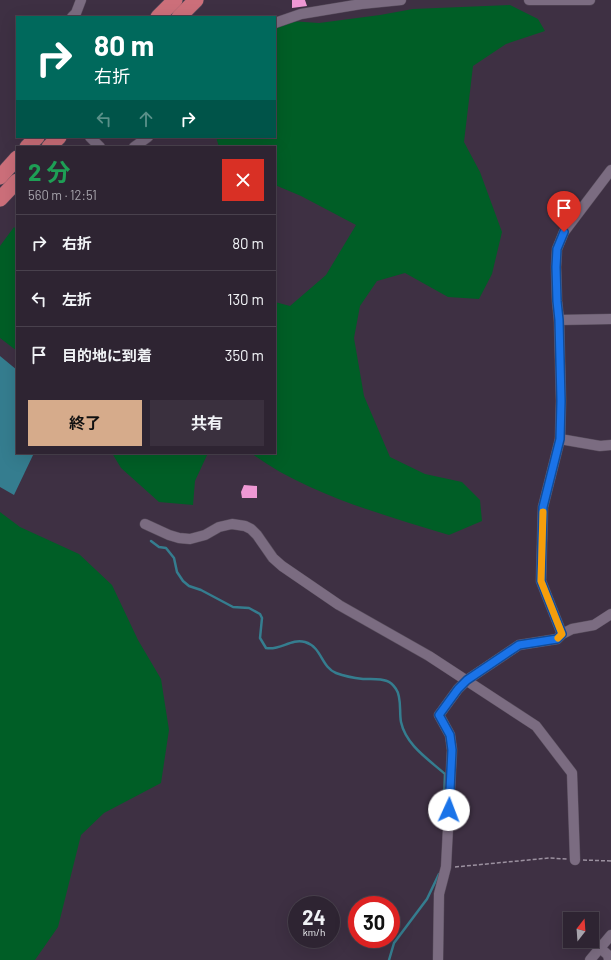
<!DOCTYPE html>
<html lang="ja">
<head>
<meta charset="utf-8">
<style>
	body { margin:0; font-family:Barlow,"Noto Sans JP",sans-serif; background:#3a303e; color:#f1f3f6; height:100vh; display:flex; flex-direction:column; font-size:15px; white-space:nowrap }
	* { box-sizing:border-box; margin:0 }
	p { font-size:13px; color:#a7a4ac }
	.icon { flex:none; width:22px; height:22px; fill:none; stroke:currentColor; stroke-width:2; stroke-linecap:round; stroke-linejoin:round }
	.map { position:relative; flex:1; overflow:hidden }
	.side { position:absolute; left:16px; top:146px; width:260px; height:308px; display:flex; flex-direction:column; background:#2e2432; border-radius:0px; box-shadow:0 4px 16px #0002,0 0 0 1px #49414d }
	.side>* { flex:none }
	.guide { position:absolute; left:16px; top:16px; width:260px; height:122px; border-radius:0px; box-shadow:0 4px 16px #0002,0 0 0 1px #49414d; background:#00695c; color:#fff; overflow:hidden }
	.needle { width:26px; rotate:17deg }
	.controls { position:absolute; left:563px; top:912px; display:grid; gap:8px }
	.controls a { display:grid; place-items:center; width:36px; height:36px; border-radius:0px; background:#2e2432; box-shadow:0 4px 16px #0002,0 0 0 1px #49414d; font-size:20px }
	.speed { position:absolute; left:288px; top:896px; display:flex; gap:8px; font-size:20px; font-weight:700; text-align:center }
	.speed>* { display:grid; place-content:center; width:52px; height:52px; border-radius:50%; background:#2e2432; box-shadow:0 4px 16px #0002,0 0 0 1px #49414d; line-height:1 }
	.speed small { font-size:10px; font-weight:400 }
	.speed .limit { border:6px solid #d22; background:#fff; color:#111 }
	.pin { position:absolute; display:grid; place-items:center; width:34px; height:34px; color:#fff; margin:-41px -17px; border-radius:50% 50% 50% 0; rotate:-45deg; box-shadow:0 0 4px #0007 }
	.pin .icon { rotate:45deg }
	.me { position:absolute; width:44px; margin:-22px; rotate:2deg; stroke-linejoin:round; filter:drop-shadow(0 0 3px #0008) }
	.turn { display:flex; align-items:center; gap:14px; height:84px; padding:0 12px; font-size:18px }
	.turn .icon { width:52px; height:52px; stroke-width:2.5 }
	.turn b { display:block; font-size:28px; line-height:34px }
	.lanes { display:flex; align-items:center; height:38px; padding:0 12px; background:#0003; justify-content:center; gap:20px; direction:ltr }
	.lanes .off { opacity:.35 }
	.round { display:grid; place-items:center; flex:none; width:42px; height:42px; border-radius:0px; background:#3a303e }
	.summary { display:flex; align-items:center; justify-content:space-between; height:68px; padding:0 12px }
	h1 { font-size:24px; font-weight:700; line-height:30px; color:#1e9e55 }
	.button { display:flex; gap:8px; margin-top:auto; padding:8px 12px }
	.button a { flex:1; height:46px; border-radius:0px; background:#d6ab8b; color:#111; font-size:16px; font-weight:700; line-height:46px; text-align:center }
	.button a+a { background:#3a303e; color:#f1f3f6 }
	ul { padding:0; list-style:none }
	li { display:flex; align-items:center; gap:12px; height:56px; padding:0 12px; border-top:1px solid #49414d }
	li div { flex:1 }
	li b { display:block; font-size:15px }
	li em { font-style:normal }
	.map>svg:first-child { display:block }
	.green { fill:#005e26 }
	.water { fill:#357d8f }
	.lines { fill:none; stroke-linecap:round; stroke-linejoin:round }
	.stream { stroke:#357d8f; stroke-width:2.5 }
	.building { fill:#ee98d4 }
	.minor-casing { stroke:#584d5c; stroke-width:11 }
	.highway-casing { stroke:#584d5c; stroke-width:16 }
	.path { stroke:#9c91a0; stroke-width:1.5; stroke-dasharray:4 2; stroke-linecap:butt }
	.minor { stroke:#7b6c81; stroke-width:10 }
	.highway { stroke:#cc6f7a; stroke-width:15 }
	.route-casing { stroke:#114b97; stroke-width:10 }
	.route { stroke:#1a73e8; stroke-width:7 }
	.slow { stroke:#f59e0b; stroke-width:7 }
</style>
</head>
<body>
<div class="map">
<svg width="611" height="960" viewBox="0 0 611 960">
	<rect width="100%" height="100%" fill="#3e3043"/>
	<!-- green -->
	<g class="green">
		<path d="M 510,5 L 538,19 L 545,31 L 506,44 L 473,66 L 464,142 L 480,172 L 502,232 L 492,274 L 479,299 L 448,297 L 405,273 L 377,281 L 360,306 L 354,338 L 364,396 L 390,457 L 425,474 L 462,482 L 480,500 L 482,521 L 449,535 C 384,515 306,494 251,453 L 275,453 L 275,302 L 290,306 L 326,275 L 356,225 L 301,196 L 275,185 L 275,147 L 219,147 L 216,137 L 275,137 L 275,20 L 319,23 L 380,15 L 413,9 Z"/>
		<path d="M 14,227 L 17,230 L 17,351 L 0,338 L 0,246 Z"/>
		<path d="M 112,453 L 208,453 L 195,481 L 193,505 L 159,502 L 121,468 Z"/>
		<path d="M 0,512 L 20,527 L 79,554 L 112,585 L 138,640 L 161,679 L 169,730 L 161,783 L 104,813 L 81,835 L 58,927 L 35,960 L 0,960 Z"/>
	</g>
	<!-- water -->
	<path class="water" d="M 0,356 L 17,370 L 17,453 L 34,453 L 14,495 L 0,487 Z"/>
	<g class="lines">
		<!-- stream -->
		<g class="stream">
			<path d="M 151,541 L 159,547 L 166,548 L 174,558 L 177,572 L 183,581 L 189,586 L 201,590 L 233,607 L 249,608 L 260,614 L 262,618 L 260,638 L 266,648 C 280,651 291,638 305,642 C 322,647 321,667 336,673 C 344,676 354,678 363,679 C 370,679 380,678 387,681 C 390,682 394,686 396,689 C 402,697 399,712 401,722 C 406,745 428,759 445,774 L 444,802"/>
			<path d="M 389,960 L 394,943 L 427,899 L 439,874"/>
		</g>
	</g>
	<!-- building -->
	<g class="building">
		<path d="M 292,0 L 305,0 L 307,6 L 292,8 Z"/>
		<path d="M 244,485 L 257,486 L 257,498 L 242,498 L 241,492 Z"/>
	</g>
	<g class="lines">
		<defs>
			<g id="minor">
				<path d="M 529,0 L 590,0"/>
				<path d="M 72,17 L 76,13 L 81,0"/>
				<path d="M 275,23 L 301,14 L 361,4 L 401,0"/>
				<path d="M 90,137 L 100,147"/>
				<path d="M 134,147 L 148,137"/>
				<path d="M 559,320 L 611,319"/>
				<path d="M 560,439 L 600,446 L 611,445"/>
				<path d="M 145,524 L 169,535 L 179,538 L 190,539 L 205,535 L 219,527 L 232,524 L 245,526 L 251,529 L 257,535 L 273,558 L 282,566 L 339,605 L 429,656 L 536,726 L 572,773 L 575,860"/>
				<path d="M 562,634 L 541,581 L 543,507 L 560,439 L 561,401 L 559,320 L 557,301 L 556,267 L 557,249 L 564,232 L 611,170"/>
				<path d="M 600,948 L 608,955 L 609,960"/>
				<path d="M 438,960 L 439,894 L 446,867 L 452,750 L 450,735 L 439,715 L 458,689 L 467,680 L 519,645 L 557,639 L 562,634 L 572,629 L 594,625 L 611,614"/>
				<path d="M 590,960 L 611,935"/>
			</g>
			<g id="highway">
				<path d="M 158,17 L 175,0"/>
				<path d="M 179,17 L 196,0"/>
				<path d="M 27,147 L 37,137"/>
				<path d="M 49,147 L 59,137"/>
				<path d="M 0,177 L 17,158"/>
				<path d="M 0,199 L 17,181"/>
			</g>
		</defs>
		<!-- minor casing -->
		<use href="#minor" class="minor-casing"/>
		<!-- highway casing -->
		<use href="#highway" class="highway-casing"/>
		<!-- path -->
		<g class="path">
			<path d="M 583,860 L 611,861"/>
			<path d="M 455,867 L 549,858 L 567,859"/>
		</g>
		<!-- minor -->
		<use href="#minor" class="minor"/>
		<!-- highway -->
		<use href="#highway" class="highway"/>
	</g>
	<g class="lines">
		<defs>
			<path id="route" d="M 449,810 L 452,750 L 450,735 L 439,715 L 458,689 L 467,680 L 519,645 L 557,639 L 562,634 L 541,581 L 543,507 L 560,439 L 561,401 L 559,320 L 557,301 L 556,267 L 557,249 L 564,232"/>
		</defs>
		<!-- route casing -->
		<use href="#route" class="route-casing"/>
		<!-- route -->
		<use href="#route" class="route"/>
		<!-- slow -->
		<path class="slow" d="M 543,512 L 541,581 L 562,634 L 558,638"/>
	</g>
</svg>
<div class="controls">
<a><svg class="needle" viewBox="-14 -14 28 28"><path d="M0-13l5 13h-10z" fill="#e53935"/><path d="M0 13l5-13h-10z" fill="#a7a4ac"/></svg></a>
</div>
<div class="speed"><div>24<small>km/h</small></div><div class="limit">30</div></div>
<div class="pin" style="left:564px;top:232px;background:#d93025"><svg class="icon" aria-label="arrive" viewBox="0 0 24 24"><path d="M6 21V4h12l-3 4 3 4H6"/></svg></div>
<svg class="me" style="left:449px;top:810px" viewBox="-20 -20 40 40"><circle r="19" fill="#fff"/><path d="M0-13L10 11 0 6-10 11z" fill="#1a73e8"/></svg>
<div class="guide">
<div class="turn"><svg class="icon" aria-label="right" viewBox="0 0 24 24"><path d="M7 20v-9h11M14 6l5 5-5 5"/></svg><div><b>80 m</b>右折</div></div>
<div class="lanes"><svg class="icon off" aria-label="left" viewBox="0 0 24 24"><path d="M17 20v-9H6M10 6l-5 5 5 5"/></svg><svg class="icon off" aria-label="ahead" viewBox="0 0 24 24"><path d="M12 20V5M6 11l6-6 6 6"/></svg><svg class="icon" aria-label="right" viewBox="0 0 24 24"><path d="M7 20v-9h11M14 6l5 5-5 5"/></svg></div>
</div>
<section class="side">
<div class="summary"><div><h1>2 分</h1><p>560 m · 12:51</p></div><a class="round" style="background:#d93025;color:#fff"><svg class="icon" aria-label="close" viewBox="0 0 24 24"><path d="M6 6l12 12M18 6L6 18"/></svg></a></div>
<ul>
<li><svg class="icon" aria-label="right" viewBox="0 0 24 24"><path d="M7 20v-9h11M14 6l5 5-5 5"/></svg><div><b>右折</b></div><em>80 m</em></li>
<li><svg class="icon" aria-label="left" viewBox="0 0 24 24"><path d="M17 20v-9H6M10 6l-5 5 5 5"/></svg><div><b>左折</b></div><em>130 m</em></li>
<li><svg class="icon" aria-label="arrive" viewBox="0 0 24 24"><path d="M6 21V4h12l-3 4 3 4H6"/></svg><div><b>目的地に到着</b></div><em>350 m</em></li>
</ul>
<div class="button"><a>終了</a><a>共有</a></div>
</section>
</div>
</body>
</html>
